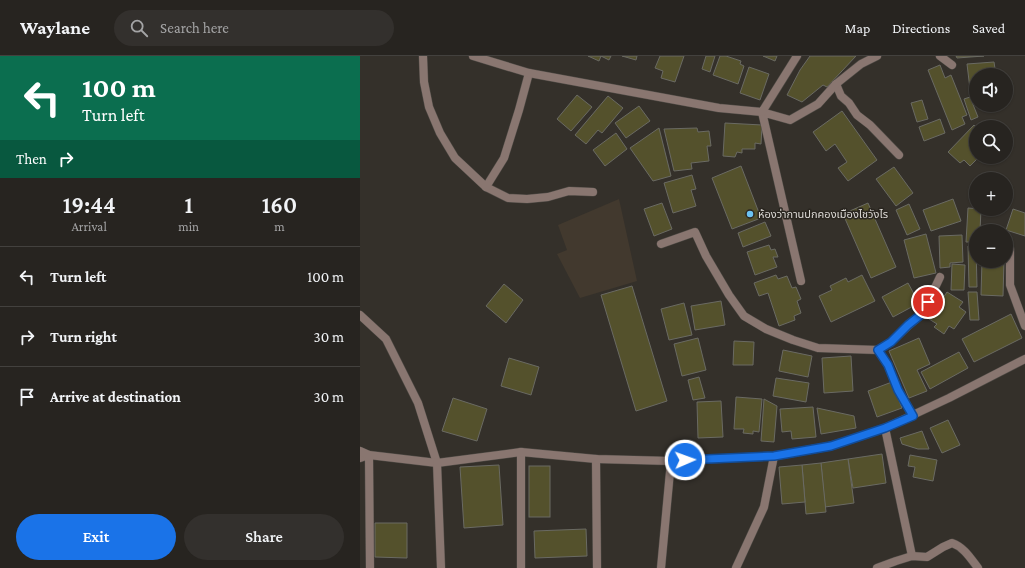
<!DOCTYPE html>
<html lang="en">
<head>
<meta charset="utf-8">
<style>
	body { margin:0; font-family:"Crimson Pro","Noto Sans Thai",serif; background:#33302d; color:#f1f3f6; height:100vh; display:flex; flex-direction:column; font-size:15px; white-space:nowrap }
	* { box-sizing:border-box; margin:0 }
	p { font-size:13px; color:#a4a4a5 }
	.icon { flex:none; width:22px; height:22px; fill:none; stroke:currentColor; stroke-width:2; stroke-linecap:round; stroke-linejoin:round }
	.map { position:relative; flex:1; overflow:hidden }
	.details { display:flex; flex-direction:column; background:#272420; width:360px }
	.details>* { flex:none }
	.hud { background:#0b6e4f; color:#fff; overflow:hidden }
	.buttons { position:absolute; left:609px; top:12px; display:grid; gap:8px }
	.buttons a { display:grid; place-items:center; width:44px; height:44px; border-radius:50%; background:#272420; box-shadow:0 1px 3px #0004,0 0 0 1px #43413e; font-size:20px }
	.pin { position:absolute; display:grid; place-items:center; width:34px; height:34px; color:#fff; margin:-17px; border:2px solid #fff; border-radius:50%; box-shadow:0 1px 4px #0007 }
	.me { position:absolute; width:44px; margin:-22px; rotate:88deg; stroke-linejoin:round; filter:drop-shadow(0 0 3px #0008) }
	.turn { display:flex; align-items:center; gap:14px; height:84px; padding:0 16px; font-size:18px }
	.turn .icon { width:52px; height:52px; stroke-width:2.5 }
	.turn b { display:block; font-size:28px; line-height:34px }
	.then { display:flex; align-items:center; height:38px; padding:0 16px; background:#0003; gap:8px; font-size:15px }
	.eta { display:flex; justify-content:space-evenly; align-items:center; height:68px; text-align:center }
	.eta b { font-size:24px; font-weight:600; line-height:28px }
	.cta { display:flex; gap:8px; margin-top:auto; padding:8px 16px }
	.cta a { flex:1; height:46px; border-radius:24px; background:#1a73e8; color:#fff; font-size:16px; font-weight:600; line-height:46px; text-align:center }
	.cta a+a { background:#33302d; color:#f1f3f6 }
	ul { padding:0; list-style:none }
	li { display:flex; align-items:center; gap:12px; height:60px; padding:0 16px; border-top:1px solid #43413e }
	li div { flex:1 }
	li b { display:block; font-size:15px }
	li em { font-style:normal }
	header { display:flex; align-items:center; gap:24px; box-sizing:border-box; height:56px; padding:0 20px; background:#272420; border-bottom:1px solid #43413e }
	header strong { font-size:19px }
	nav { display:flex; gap:22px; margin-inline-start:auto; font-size:14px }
	.search { width:280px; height:36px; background:#33302d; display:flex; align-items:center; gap:10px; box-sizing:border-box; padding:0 14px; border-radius:22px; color:#a4a4a5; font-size:15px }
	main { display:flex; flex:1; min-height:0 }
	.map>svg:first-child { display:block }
	.built { fill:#42392e }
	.building { fill:#54512c; stroke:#6a6a63 }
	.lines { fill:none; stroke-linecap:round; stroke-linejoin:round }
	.service-casing { stroke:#4f4b46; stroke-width:9 }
	.minor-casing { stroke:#4f4b46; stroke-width:9 }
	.tertiary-casing { stroke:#4f4b46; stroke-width:9 }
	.service { stroke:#897670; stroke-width:8 }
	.minor { stroke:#897670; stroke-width:8 }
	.tertiary { stroke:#897670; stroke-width:8 }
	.route-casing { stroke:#114b97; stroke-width:10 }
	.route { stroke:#1a73e8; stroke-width:7 }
	.poi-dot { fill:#6cc3f2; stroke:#2a2620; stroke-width:1.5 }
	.labels { text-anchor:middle; stroke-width:3; stroke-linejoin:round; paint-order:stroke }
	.poi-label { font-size:11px; fill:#dddad6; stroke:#2a2620; text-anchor:start }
</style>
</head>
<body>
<header>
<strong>Waylane</strong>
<div class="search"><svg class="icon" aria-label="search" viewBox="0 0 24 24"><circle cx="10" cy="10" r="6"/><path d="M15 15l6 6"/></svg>Search here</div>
<nav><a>Map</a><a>Directions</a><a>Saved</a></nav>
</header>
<main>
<section class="details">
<div class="hud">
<div class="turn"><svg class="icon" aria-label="left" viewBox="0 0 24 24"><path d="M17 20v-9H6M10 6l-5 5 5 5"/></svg><div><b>100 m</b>Turn left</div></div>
<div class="then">Then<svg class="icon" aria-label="right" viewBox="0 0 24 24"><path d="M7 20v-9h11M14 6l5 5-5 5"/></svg></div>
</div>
<div class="eta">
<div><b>19:44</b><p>Arrival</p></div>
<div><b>1</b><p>min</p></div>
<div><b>160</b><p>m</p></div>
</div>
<ul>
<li><svg class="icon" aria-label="left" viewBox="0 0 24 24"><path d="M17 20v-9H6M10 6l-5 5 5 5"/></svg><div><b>Turn left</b></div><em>100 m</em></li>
<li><svg class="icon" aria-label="right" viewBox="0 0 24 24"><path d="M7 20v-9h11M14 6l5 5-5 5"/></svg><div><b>Turn right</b></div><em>30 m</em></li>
<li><svg class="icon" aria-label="arrive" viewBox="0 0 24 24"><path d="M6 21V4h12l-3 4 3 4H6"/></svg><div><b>Arrive at destination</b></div><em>30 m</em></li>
</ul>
<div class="cta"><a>Exit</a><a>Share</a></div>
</section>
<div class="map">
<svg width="665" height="512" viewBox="0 0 665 512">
	<rect width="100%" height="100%" fill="#34302a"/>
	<!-- built -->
	<path class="built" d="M 259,143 L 277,225 L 220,242 L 197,198 L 207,194 L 198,169 Z"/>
	<!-- building -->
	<g class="building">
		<path d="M 228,0 L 251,0 L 249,4 L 241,0 L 239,5 Z"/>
		<path d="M 262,0 L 277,0 L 276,4 Z"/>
		<path d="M 300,0 L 324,0 L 315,26 L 301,22 L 303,15 L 295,12 Z"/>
		<path d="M 346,0 L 355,0 L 350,16 L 342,13 Z"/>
		<path d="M 360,0 L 366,0 L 381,5 L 380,8 L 384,10 L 378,28 L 353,19 Z"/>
		<path d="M 403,0 L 417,0 L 415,5 Z"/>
		<path d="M 450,0 L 496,0 L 467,31 L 463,29 L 442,46 L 427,39 L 440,14 Z"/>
		<path d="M 596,0 L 624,0 L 597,2 Z"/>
		<path d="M 634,6 L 636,19 L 616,19 L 616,32 L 610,33 L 607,8 Z"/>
		<path d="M 580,9 L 585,22 L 591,19 L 607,59 L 602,61 L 605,68 L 592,74 L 568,14 Z"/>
		<path d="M 389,11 L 409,18 L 400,44 L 380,37 Z"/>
		<path d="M 217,39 L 232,51 L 211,75 L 197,63 Z"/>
		<path d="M 248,40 L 263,52 L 242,77 L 238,74 L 226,88 L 215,79 Z"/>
		<path d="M 610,41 L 618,61 L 611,64 L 604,43 Z"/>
		<path d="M 562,44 L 568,63 L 557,66 L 551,47 Z"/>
		<path d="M 279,50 L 290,65 L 266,82 L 255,67 Z"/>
		<path d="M 482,55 L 517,104 L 488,125 L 478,112 L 487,106 L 475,88 L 466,95 L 453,76 Z"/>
		<path d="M 580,63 L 585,77 L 564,85 L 559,71 Z"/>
		<path d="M 365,67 L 402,69 L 401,88 L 395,87 L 395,93 L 382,93 L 382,97 L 377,96 L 375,101 L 363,100 Z"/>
		<path d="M 614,69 L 616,71 L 616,101 L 619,101 L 610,110 L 604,104 L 600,107 L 588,96 Z"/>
		<path d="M 299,72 L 311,120 L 293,125 L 270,92 Z"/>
		<path d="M 337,72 L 338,76 L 349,75 L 351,90 L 347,90 L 349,105 L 331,107 L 332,113 L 314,115 L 304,73 Z"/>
		<path d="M 256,77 L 267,93 L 245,110 L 233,94 Z"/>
		<path d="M 381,110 L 401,162 L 372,173 L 352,122 Z"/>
		<path d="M 534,111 L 553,137 L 536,150 L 516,123 Z"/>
		<path d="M 332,119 L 336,133 L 331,134 L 336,150 L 313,157 L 304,127 Z"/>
		<path d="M 593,143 L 601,165 L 571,175 L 563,154 Z"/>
		<path d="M 302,147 L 312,173 L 294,180 L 284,153 Z"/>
		<path d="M 508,147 L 536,211 L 511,222 L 483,158 Z"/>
		<path d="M 549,148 L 560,173 L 547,179 L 536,154 Z"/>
		<path d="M 608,152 L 621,153 L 620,175 L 616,175 L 616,186 L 606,186 Z"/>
		<path d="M 653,153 L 665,157 L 665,180 L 646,174 Z"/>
		<path d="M 405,166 L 411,180 L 383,191 L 378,177 Z"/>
		<path d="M 566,178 L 576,217 L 554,222 L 544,184 Z"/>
		<path d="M 602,179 L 603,206 L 590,207 L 590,211 L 580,212 L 579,180 Z"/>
		<path d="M 409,189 L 411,194 L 415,193 L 418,201 L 413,201 L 417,211 L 395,219 L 387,196 Z"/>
		<path d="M 608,190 L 616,190 L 617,231 L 609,231 Z"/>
		<path d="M 622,205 L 644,205 L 643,240 L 621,239 Z"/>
		<path d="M 592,208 L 605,209 L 604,234 L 591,234 Z"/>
		<path d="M 416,219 L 418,223 L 427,220 L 432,232 L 436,231 L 441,243 L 437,245 L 441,257 L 434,260 L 435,264 L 419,270 L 408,237 L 399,240 L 394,227 Z"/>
		<path d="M 502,219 L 515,245 L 471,266 L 459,240 L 472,234 L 470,230 L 486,222 L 488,226 Z"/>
		<path d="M 548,227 L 559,247 L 533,261 L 522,241 Z"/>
		<path d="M 144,228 L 163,244 L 146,267 L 126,250 Z"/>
		<path d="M 272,230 L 307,345 L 276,355 L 241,239 Z"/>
		<path d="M 587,236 L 603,246 L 599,251 L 606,256 L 594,273 L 589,270 L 584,278 L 574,271 L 577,268 L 569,263 Z"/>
		<path d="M 608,236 L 617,236 L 619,264 L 610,264 Z"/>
		<path d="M 361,245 L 365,269 L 335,274 L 331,250 Z"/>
		<path d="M 324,247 L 332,279 L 309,284 L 301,253 Z"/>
		<path d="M 651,258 L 662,282 L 614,306 L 602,283 Z"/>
		<path d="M 338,282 L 346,314 L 322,320 L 314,288 Z"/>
		<path d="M 559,282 L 570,308 L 557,314 L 567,335 L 549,342 L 529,295 Z"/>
		<path d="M 374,285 L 394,286 L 393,309 L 373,309 Z"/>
		<path d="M 423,294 L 452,300 L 448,321 L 419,315 Z"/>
		<path d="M 599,296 L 608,312 L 570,333 L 561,316 Z"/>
		<path d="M 491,300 L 493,335 L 464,337 L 462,302 Z"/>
		<path d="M 149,302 L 179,311 L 171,339 L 141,330 Z"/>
		<path d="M 339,321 L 345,342 L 333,344 L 328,324 Z"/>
		<path d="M 416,322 L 449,327 L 446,346 L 413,340 Z"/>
		<path d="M 532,326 L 542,352 L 517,361 L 508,335 Z"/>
		<path d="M 376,341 L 402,343 L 399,376 L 393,375 L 393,378 L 383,377 L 384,373 L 374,373 Z"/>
		<path d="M 93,342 L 127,353 L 117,385 L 82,375 Z"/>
		<path d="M 404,343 L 417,350 L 414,386 L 401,385 Z"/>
		<path d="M 361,345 L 363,381 L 338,382 L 337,346 Z"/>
		<path d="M 453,351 L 456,381 L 432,383 L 431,375 L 422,376 L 420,353 Z"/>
		<path d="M 457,352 L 494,360 L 496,372 L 461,378 Z"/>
		<path d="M 588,364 L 600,389 L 582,397 L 570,372 Z"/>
		<path d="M 562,375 L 569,393 L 558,393 L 542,388 L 540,382 Z"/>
		<path d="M 522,398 L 526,427 L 493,432 L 488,403 Z"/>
		<path d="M 550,399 L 577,404 L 573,425 L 553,421 L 555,411 L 548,410 Z"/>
		<path d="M 488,403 L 494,447 L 465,451 L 461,407 Z"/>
		<path d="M 461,407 L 466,456 L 446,458 L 442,409 Z"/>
		<path d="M 139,409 L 143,469 L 104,472 L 100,411 Z"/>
		<path d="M 442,409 L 445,446 L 422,448 L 419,411 Z"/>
		<rect x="169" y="410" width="21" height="51"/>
		<path d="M 15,467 L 47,467 L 47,502 L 15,501 Z"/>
		<path d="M 226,473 L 227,500 L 175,502 L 174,475 Z"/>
	</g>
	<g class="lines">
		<defs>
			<g id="service">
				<path d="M 580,0 L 592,9"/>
				<path d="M 476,28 L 481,40 L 489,47 L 497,59 L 510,69 L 539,99"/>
				<path d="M 126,131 L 148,142 L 167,143 L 188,141 L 209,135 L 233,136"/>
				<path d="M 301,188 L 335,176 L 346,200 L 369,239 L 384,260 L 406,273 L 433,284 L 458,292 L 518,294 L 528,309 L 538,334 L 553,360"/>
				<path d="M 650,193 L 650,229 L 665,270"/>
				<path d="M 441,225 L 402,56 L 430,64 L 458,48 L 476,28 L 501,8 L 517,0"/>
			</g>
			<g id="minor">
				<path d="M 63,0 L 64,26 L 69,51 L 80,77 L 95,102 L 126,131 L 144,102 L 159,54 L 169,17"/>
				<path d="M 113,0 L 169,17 L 359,52 L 402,56 L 437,0"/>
				<path d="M 0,259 L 26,283 L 58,347 L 77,407"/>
				<path d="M 518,294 L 531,286 L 549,269 L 563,257 L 580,221"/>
				<path d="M 525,372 L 552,500"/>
				<path d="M 0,402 L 9,399 L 10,512"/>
				<path d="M 236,403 L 237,512"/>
				<path d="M 161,512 L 161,396"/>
				<path d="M 301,512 L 311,405"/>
				<path d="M 376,512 L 404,451 L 414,400"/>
				<path d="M 517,512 L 536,505 L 552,500 L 567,501 L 583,491 L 592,487 C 604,491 611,503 618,512"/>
			</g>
			<g id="tertiary">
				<path d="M 0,395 L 9,399 L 77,407 L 161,396 L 236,403 L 311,405 L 414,400 L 471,390 L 525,372 L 589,342 L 665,303"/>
				<path d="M 77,407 L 81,512"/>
			</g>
		</defs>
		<!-- service casing -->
		<use href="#service" class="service-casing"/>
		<!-- minor casing -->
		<use href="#minor" class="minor-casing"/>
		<!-- tertiary casing -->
		<use href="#tertiary" class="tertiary-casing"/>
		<!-- service -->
		<use href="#service" class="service"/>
		<!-- minor -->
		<use href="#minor" class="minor"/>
		<!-- tertiary -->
		<use href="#tertiary" class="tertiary"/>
	</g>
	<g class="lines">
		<defs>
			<path id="route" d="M 325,404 L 414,400 L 471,390 L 525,372 L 553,360 L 538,334 L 528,309 L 518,294 L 531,286 L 548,269 L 563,257 L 568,246"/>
		</defs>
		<!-- route casing -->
		<use href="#route" class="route-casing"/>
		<!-- route -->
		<use href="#route" class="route"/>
	</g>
	<!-- markers -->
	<circle class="poi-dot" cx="390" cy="158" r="4"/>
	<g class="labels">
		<!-- poi labels -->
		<g class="poi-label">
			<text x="398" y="162">ห้องว่ากานปกคองเมืองไชวังไร</text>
		</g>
	</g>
</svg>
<div class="buttons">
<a><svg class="icon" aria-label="sound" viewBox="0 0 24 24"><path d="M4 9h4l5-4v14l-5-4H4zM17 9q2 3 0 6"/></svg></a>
<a><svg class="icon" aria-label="search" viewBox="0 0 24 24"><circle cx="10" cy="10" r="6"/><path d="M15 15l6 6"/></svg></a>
<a>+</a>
<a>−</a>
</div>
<div class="pin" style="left:568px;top:246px;background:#d93025"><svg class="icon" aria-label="arrive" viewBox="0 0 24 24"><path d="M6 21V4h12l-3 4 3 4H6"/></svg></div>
<svg class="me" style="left:325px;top:404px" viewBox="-20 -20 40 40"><circle r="17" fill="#1a73e8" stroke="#fff" stroke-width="3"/><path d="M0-11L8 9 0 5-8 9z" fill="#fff"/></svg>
</div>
</main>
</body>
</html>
